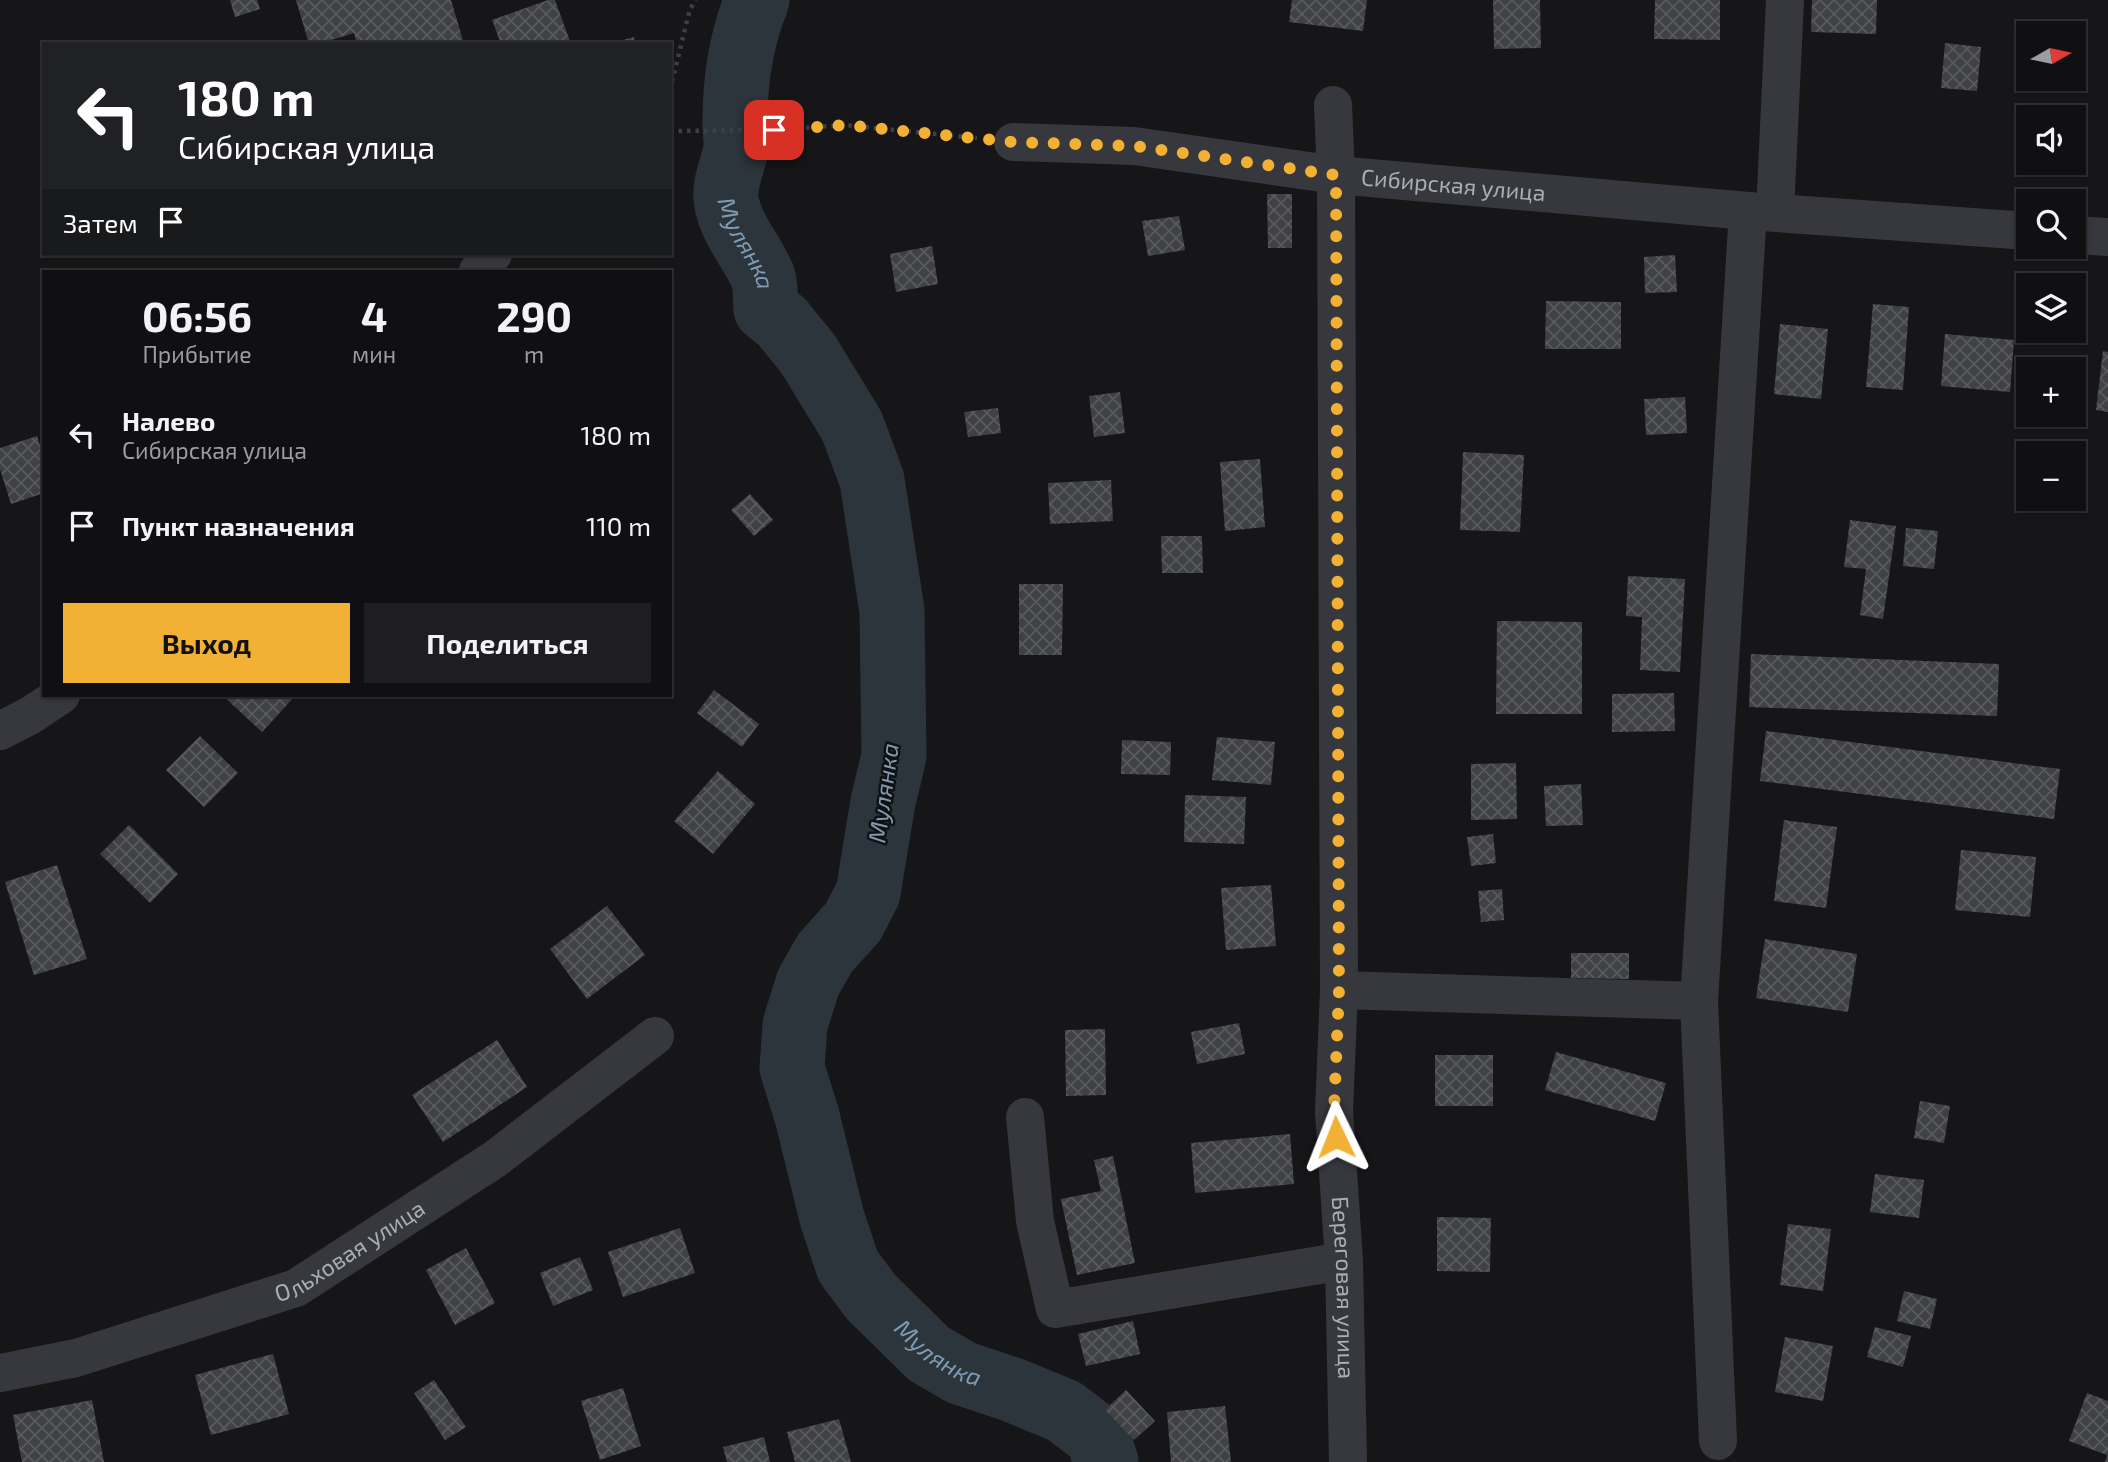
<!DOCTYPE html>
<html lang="ru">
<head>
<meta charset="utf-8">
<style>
	body { margin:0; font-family:"Exo 2",sans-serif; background:#1e1e20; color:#f1f3f6; height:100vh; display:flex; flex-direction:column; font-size:26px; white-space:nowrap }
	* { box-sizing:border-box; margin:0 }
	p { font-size:23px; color:#9c9d9f }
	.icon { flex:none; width:38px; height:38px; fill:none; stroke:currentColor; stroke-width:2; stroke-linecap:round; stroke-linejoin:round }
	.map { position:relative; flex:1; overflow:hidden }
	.side { position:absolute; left:42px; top:270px; width:630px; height:427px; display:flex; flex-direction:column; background:#101012; border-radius:0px; box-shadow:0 2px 5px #0004,0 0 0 2px #303032 }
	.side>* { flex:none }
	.banner { position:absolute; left:42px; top:42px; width:630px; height:214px; border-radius:0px; box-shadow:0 2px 5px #0004,0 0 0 2px #303032; background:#202124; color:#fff; overflow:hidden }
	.needle { width:46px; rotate:81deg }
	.buttons { position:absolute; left:2016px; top:21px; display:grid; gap:14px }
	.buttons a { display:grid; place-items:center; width:70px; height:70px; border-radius:0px; background:#101012; box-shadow:0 2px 5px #0004,0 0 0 2px #303032; font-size:35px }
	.pin { position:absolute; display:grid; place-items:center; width:60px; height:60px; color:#fff; margin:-30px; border-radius:14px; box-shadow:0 4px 10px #0006 }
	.me { position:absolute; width:77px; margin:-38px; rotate:358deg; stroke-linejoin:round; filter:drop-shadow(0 0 5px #0008) }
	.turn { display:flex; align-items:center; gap:24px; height:147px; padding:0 21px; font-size:32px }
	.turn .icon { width:91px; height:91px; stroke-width:2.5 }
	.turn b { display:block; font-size:49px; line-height:60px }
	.then { display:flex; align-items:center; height:66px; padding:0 21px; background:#0003; gap:14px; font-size:26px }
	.eta { display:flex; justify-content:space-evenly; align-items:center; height:119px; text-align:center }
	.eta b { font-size:42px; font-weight:700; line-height:49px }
	.cta { display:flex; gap:14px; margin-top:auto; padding:14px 21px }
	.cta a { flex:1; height:80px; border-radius:0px; background:#f2b134; color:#111; font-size:28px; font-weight:700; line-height:80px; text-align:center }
	.cta a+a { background:#1e1e20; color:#f1f3f6 }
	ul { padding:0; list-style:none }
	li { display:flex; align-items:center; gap:21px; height:91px; padding:0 21px }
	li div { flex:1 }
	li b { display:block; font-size:26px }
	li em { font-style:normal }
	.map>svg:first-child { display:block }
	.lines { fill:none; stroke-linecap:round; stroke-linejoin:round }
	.river { stroke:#2c353c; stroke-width:65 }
	.building { fill:url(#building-cross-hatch) }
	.path { stroke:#3d3f44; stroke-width:4.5; stroke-dasharray:3.5 5; stroke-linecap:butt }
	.minor { stroke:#37383d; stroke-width:38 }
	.route { stroke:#f2b134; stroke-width:12; stroke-dasharray:0 21.6 }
	.labels { text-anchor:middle; stroke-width:5; stroke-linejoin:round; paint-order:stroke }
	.street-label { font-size:23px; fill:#a8adb8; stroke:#111113 }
	.water-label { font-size:24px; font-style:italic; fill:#7f9bb3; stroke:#111113 }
</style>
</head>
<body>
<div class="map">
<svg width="2108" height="1462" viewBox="0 0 2108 1462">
	<defs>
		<pattern id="building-cross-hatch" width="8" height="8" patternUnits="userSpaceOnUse" patternTransform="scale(1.75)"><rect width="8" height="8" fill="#404145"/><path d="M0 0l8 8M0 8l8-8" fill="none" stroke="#595a5e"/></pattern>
	</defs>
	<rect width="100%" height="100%" fill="#161618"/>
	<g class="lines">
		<!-- river -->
		<path class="river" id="s1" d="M 757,0 C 742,37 735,81 735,121 C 734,130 737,139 736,148 C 733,167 722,186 727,205 C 734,234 752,251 763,277 C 766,286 765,299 766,309 L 782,322 L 808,354 L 852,426 L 872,480 L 892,611 L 894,756 L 883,802 L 868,893 L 853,922 L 825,953 L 808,983 L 795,1025 L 792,1068 L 807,1116 L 832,1218 L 848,1266 L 871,1297 L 929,1354 L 962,1373 L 1013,1390 L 1064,1411 L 1098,1437 L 1106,1462"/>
	</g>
	<!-- building -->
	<g class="building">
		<path d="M 230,0 L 257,0 L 260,9 L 235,17 Z"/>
		<path d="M 296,0 L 451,0 L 464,44 L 357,44 L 354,33 L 318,44 L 309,44 Z"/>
		<path d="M 548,0 L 555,0 L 571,44 L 501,44 L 492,20 Z"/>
		<path d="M 1292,0 L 1367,0 L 1363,31 L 1289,22 Z"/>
		<path d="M 1493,0 L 1540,0 L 1541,48 L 1494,49 Z"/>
		<path d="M 1655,0 L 1720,0 L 1720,40 L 1654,39 Z"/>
		<path d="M 1812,0 L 1877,0 L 1876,34 L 1811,32 Z"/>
		<path d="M 634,37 L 635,44 L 611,44 L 611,43 Z"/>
		<path d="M 1945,43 L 1981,47 L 1977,91 L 1941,88 Z"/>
		<path d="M 1267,194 L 1292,194 L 1292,248 L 1268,248 Z"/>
		<path d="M 1179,216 L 1185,250 L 1148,256 L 1142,221 Z"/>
		<path d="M 932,246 L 938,284 L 896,292 L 890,254 Z"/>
		<path d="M 1675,255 L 1677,292 L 1645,293 L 1644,257 Z"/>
		<path d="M 1546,301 L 1621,302 L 1621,349 L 1545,349 Z"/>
		<path d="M 1873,304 L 1909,307 L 1903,390 L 1866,387 Z"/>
		<path d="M 1780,324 L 1828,329 L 1821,399 L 1774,394 Z"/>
		<path d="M 1945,334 L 2014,340 L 2010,392 L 1941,386 Z"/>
		<path d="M 2103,351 L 2108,352 L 2108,412 L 2096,410 Z"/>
		<path d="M 1120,392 L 1125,433 L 1094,437 L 1089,396 Z"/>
		<path d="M 1685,397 L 1687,433 L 1646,435 L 1644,399 Z"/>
		<path d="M 998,408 L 1001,433 L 968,437 L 964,412 Z"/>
		<path d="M 37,436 L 44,458 L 44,493 L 11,504 L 0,469 L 0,448 Z"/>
		<path d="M 1463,452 L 1524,455 L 1520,532 L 1460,530 Z"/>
		<path d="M 1260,459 L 1265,527 L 1225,531 L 1220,462 Z"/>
		<path d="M 1111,480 L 1113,521 L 1050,524 L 1048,483 Z"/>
		<path d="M 750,494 L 773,520 L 754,536 L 731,510 Z"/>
		<path d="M 1850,520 L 1896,526 L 1883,619 L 1860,615 L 1866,569 L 1844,567 Z"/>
		<path d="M 1906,528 L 1938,531 L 1934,569 L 1903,566 Z"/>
		<path d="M 1161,536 L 1202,536 L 1203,573 L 1162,573 Z"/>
		<path d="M 1628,576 L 1685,579 L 1680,672 L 1640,670 L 1642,617 L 1626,616 Z"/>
		<path d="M 1019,584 L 1063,584 L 1062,655 L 1019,655 Z"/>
		<path d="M 1497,621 L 1582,622 L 1582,714 L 1496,714 Z"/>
		<path d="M 1751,654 L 1999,664 L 1997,716 L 1749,707 Z"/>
		<path d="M 714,690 L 759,724 L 742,747 L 697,713 Z"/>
		<path d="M 1674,693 L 1675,731 L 1612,732 L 1612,694 Z"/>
		<path d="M 222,695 L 296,695 L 262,732 Z"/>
		<path d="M 1766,731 L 2060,769 L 2054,819 L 1760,781 Z"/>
		<path d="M 200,736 L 238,773 L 204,807 L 166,770 Z"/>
		<path d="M 1217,737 L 1275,742 L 1271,785 L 1212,780 Z"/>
		<path d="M 1122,740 L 1171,742 L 1170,775 L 1121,774 Z"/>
		<path d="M 1516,763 L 1517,819 L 1471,820 L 1471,764 Z"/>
		<path d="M 718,771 L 755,804 L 713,854 L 674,821 Z"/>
		<path d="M 1581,784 L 1583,825 L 1546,826 L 1544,786 Z"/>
		<path d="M 1185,795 L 1246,797 L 1244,844 L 1184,842 Z"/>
		<path d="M 1784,820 L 1837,827 L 1826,908 L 1774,901 Z"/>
		<path d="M 129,825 L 178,874 L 150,903 L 100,854 Z"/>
		<path d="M 1493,834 L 1496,863 L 1471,866 L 1467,837 Z"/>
		<path d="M 1961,850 L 2036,857 L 2030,917 L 1955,910 Z"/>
		<path d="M 57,865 L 87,959 L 34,975 L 5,882 Z"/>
		<path d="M 1271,885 L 1276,946 L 1226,950 L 1221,888 Z"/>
		<path d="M 1502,889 L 1504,920 L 1481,922 L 1478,891 Z"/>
		<path d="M 607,906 L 645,955 L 587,999 L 550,949 Z"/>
		<path d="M 1765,939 L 1857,954 L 1848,1012 L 1756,998 Z"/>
		<path d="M 1571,953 L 1629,953 L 1629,979 L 1571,978 Z"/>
		<path d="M 1239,1023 L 1245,1054 L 1197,1064 L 1191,1032 Z"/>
		<path d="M 1105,1029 L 1106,1095 L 1066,1096 L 1065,1030 Z"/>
		<path d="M 497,1040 L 527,1087 L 443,1142 L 412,1095 Z"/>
		<path d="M 1556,1052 L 1666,1083 L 1655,1121 L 1545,1090 Z"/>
		<rect x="1435" y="1055" width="58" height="51"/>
		<path d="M 1920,1101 L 1950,1106 L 1944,1143 L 1914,1138 Z"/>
		<path d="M 1290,1134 L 1294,1184 L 1195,1193 L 1191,1143 Z"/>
		<path d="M 1113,1156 L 1135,1263 L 1077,1275 L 1061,1199 L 1101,1191 L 1094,1160 Z"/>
		<path d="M 1875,1174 L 1924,1180 L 1919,1218 L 1870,1212 Z"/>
		<path d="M 1437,1217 L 1491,1218 L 1490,1272 L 1437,1271 Z"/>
		<path d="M 1788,1224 L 1831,1229 L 1823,1291 L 1780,1285 Z"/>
		<path d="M 680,1228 L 695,1273 L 623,1297 L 608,1252 Z"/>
		<path d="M 466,1248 L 495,1303 L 455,1325 L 426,1270 Z"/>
		<path d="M 580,1257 L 593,1290 L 553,1306 L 540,1273 Z"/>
		<path d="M 1904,1291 L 1937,1299 L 1930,1329 L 1897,1321 Z"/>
		<path d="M 1133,1321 L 1140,1354 L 1086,1366 L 1078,1334 Z"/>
		<path d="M 1875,1327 L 1911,1336 L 1903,1367 L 1867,1357 Z"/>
		<path d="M 1785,1337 L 1833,1346 L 1823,1401 L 1775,1392 Z"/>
		<path d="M 273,1354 L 289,1414 L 211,1435 L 195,1375 Z"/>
		<path d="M 434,1380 L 466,1427 L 445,1440 L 414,1393 Z"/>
		<path d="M 623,1388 L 641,1446 L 600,1460 L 581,1401 Z"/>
		<path d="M 1126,1390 L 1155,1421 L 1134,1440 L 1105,1410 Z"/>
		<path d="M 2087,1393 L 2108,1401 L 2108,1462 L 2105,1462 L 2107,1455 L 2069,1441 Z"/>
		<path d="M 92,1400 L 104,1462 L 22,1462 L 13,1415 Z"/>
		<path d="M 1225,1406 L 1231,1462 L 1171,1462 L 1167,1412 Z"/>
		<path d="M 839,1419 L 851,1462 L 795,1462 L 787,1432 Z"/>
		<path d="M 764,1437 L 770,1462 L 727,1462 L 723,1447 Z"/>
	</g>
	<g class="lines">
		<!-- path -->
		<g class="path">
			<path d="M 670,90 L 690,9 L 696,0"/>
			<path d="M 670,131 L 773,130 L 844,125 L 977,138"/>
		</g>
		<!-- minor -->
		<g class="minor">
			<path id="s2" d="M 1333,105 L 1336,175 L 1339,990 L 1334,1112 L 1344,1261 L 1348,1462"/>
			<path id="s3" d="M 1013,142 L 1134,146 L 1336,175 L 1748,211 L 2028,231"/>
			<path d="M 1775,212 L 1785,0"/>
			<path d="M 2074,235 L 2108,237"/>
			<path d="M 478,271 L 493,254"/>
			<path d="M 0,731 L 31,715 L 61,695"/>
			<path d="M 1339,990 L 1699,1001"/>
			<path d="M 1025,1117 L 1035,1221 L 1055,1309 L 1344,1261"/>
			<path id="s4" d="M 0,1373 L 76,1358 L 296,1288 L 495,1159 L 655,1036"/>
			<path d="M 1718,1441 L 1699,1001 L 1748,211"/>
		</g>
	</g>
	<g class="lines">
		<!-- route -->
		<path class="route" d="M 774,130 L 844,125 L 1013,142 L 1134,146 L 1336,175 L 1339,990 L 1334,1112 L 1336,1137"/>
	</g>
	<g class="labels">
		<!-- street labels -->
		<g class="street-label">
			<text dy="8" stroke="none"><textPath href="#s3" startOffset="443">Сибирская улица</textPath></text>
			<text dy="8" stroke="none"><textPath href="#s4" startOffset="373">Ольховая улица</textPath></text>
			<text dy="8" stroke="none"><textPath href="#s2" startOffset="1183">Береговая улица</textPath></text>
		</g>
		<!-- water labels -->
		<g class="water-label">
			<text dy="8" stroke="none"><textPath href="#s1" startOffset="252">Мулянка</textPath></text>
			<text transform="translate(884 793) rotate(-82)" y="8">Мулянка</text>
			<text dy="8" stroke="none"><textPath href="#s1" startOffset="1472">Мулянка</textPath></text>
		</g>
	</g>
</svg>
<div class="buttons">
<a><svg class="needle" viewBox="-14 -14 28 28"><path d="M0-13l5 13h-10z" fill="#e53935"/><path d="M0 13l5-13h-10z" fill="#9c9d9f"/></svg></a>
<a><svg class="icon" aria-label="sound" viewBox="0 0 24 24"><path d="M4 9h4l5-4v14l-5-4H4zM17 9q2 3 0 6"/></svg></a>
<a><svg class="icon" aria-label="search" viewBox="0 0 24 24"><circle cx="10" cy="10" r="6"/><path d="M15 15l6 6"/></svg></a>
<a><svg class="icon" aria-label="layers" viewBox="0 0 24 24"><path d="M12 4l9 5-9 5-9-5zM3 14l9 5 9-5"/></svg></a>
<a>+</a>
<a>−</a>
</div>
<div class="pin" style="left:774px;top:130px;background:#d93025"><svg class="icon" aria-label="arrive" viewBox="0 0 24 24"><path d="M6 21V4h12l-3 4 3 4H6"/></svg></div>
<svg class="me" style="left:1336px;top:1137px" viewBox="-20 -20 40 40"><path d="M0-17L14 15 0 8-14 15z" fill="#f2b134" stroke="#fff" stroke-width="4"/></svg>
<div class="banner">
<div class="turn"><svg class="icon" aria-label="left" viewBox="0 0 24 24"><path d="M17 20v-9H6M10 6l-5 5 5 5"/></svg><div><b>180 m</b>Сибирская улица</div></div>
<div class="then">Затем<svg class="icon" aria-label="arrive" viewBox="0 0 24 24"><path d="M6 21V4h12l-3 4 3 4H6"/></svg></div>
</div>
<section class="side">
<div class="eta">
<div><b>06:56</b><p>Прибытие</p></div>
<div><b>4</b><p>мин</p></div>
<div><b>290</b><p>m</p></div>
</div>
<ul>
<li><svg class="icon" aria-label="left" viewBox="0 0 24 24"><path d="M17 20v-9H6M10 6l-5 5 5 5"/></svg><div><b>Налево</b><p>Сибирская улица</p></div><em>180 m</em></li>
<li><svg class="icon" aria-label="arrive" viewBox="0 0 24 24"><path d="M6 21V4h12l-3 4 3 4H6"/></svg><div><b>Пункт назначения</b></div><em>110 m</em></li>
</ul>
<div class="cta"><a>Выход</a><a>Поделиться</a></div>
</section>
</div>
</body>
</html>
